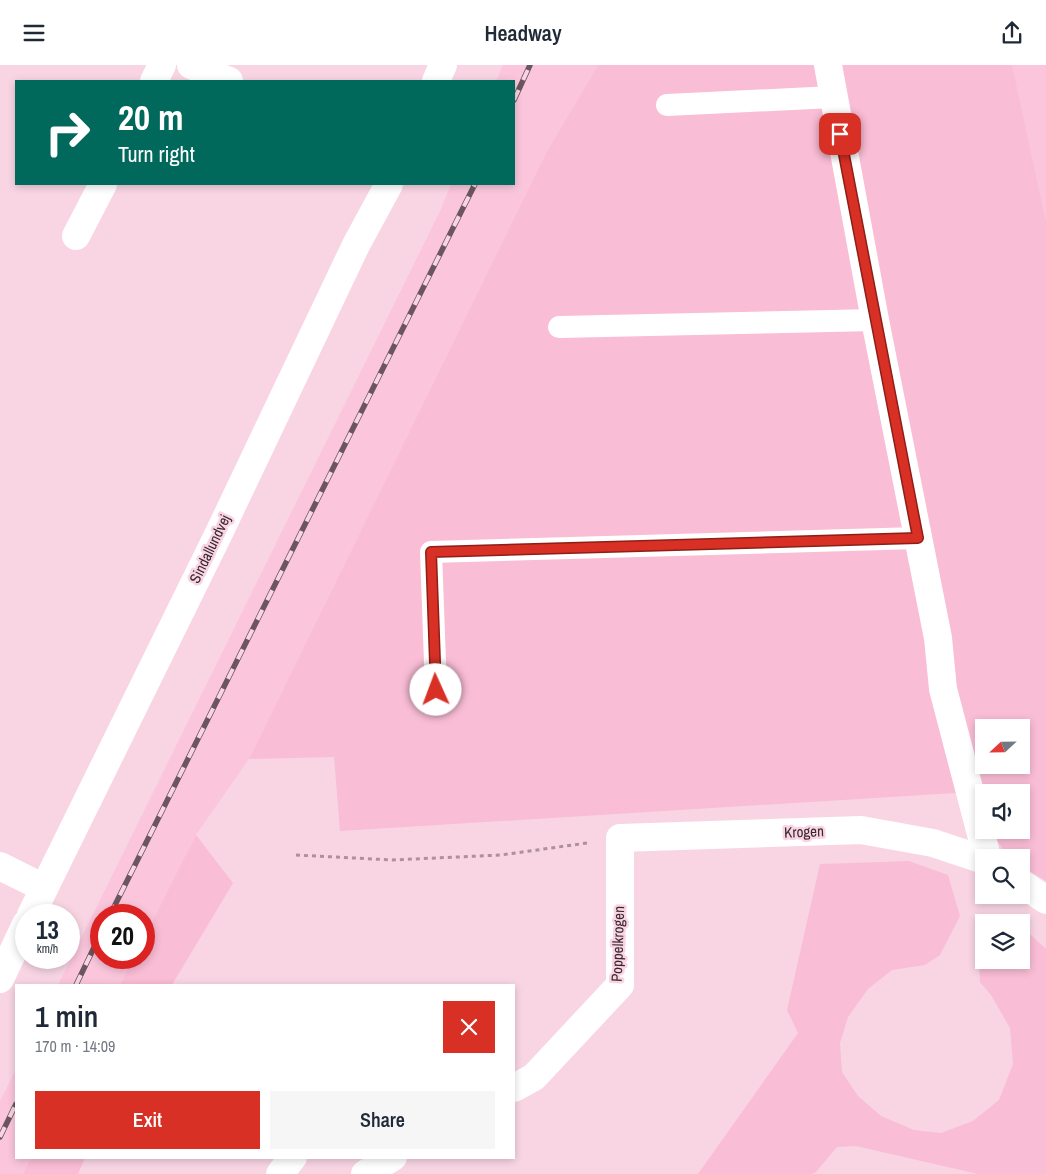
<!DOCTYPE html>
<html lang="en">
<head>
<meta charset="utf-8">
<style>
	body { margin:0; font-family:"Archivo Narrow",sans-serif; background:#f6f6f7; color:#1f2937; height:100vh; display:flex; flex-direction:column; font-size:19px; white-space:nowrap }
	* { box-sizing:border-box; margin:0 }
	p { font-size:16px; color:#747a83 }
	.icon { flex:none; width:28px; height:28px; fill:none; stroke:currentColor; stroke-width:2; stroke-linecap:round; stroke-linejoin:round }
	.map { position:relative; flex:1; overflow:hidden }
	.panel { position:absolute; left:15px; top:919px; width:500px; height:175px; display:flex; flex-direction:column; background:#fff; border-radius:0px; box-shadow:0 2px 8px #0003 }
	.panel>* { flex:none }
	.guide { position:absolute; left:15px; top:15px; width:500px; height:105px; border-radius:0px; box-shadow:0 2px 8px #0003; background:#00695c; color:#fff; overflow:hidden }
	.needle { width:32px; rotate:248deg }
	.tools { position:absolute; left:975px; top:654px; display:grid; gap:10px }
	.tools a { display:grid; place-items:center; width:55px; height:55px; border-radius:0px; background:#fff; box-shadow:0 2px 8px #0003; font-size:25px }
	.speed { position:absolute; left:15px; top:839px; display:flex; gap:10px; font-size:25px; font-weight:700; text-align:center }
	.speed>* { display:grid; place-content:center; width:65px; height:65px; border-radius:50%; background:#fff; box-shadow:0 2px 8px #0003; line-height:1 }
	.speed small { font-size:12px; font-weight:400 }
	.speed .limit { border:8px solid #d22; background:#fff; color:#111 }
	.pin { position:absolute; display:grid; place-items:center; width:42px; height:42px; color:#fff; margin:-21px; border-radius:10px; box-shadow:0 2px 8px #0006 }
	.me { position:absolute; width:55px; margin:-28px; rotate:358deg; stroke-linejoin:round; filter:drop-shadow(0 0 4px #0008) }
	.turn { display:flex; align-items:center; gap:18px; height:105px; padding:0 20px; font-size:22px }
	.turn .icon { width:65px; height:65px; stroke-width:2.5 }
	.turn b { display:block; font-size:35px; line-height:42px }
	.round { display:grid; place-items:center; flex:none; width:52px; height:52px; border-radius:0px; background:#f6f6f7 }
	.overview { display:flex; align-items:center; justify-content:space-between; height:85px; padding:0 20px }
	h1 { font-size:30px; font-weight:600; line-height:38px }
	.button { display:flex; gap:10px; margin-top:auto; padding:10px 20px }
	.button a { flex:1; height:58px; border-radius:0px; background:#d93025; color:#fff; font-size:20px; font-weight:600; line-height:58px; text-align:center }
	.button a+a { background:#f6f6f7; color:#1f2937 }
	header { display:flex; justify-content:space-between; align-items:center; height:65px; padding:0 20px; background:#fff; font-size:22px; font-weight:600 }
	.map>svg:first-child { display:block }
	.built { fill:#fbc6dc }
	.green { fill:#f9bdd5; fill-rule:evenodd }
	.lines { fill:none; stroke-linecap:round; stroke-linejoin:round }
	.path { stroke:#ad909c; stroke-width:3; stroke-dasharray:4 4; stroke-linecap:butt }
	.lane { stroke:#fff; stroke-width:22 }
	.street { stroke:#fff; stroke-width:28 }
	.rail-casing { stroke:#6b555e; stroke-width:5.5 }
	.rail { stroke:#f9d5e3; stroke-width:4; stroke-dasharray:11; stroke-linecap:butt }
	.route-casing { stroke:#8d1f18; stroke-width:12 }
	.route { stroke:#d93025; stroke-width:9 }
	.labels { text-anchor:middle; stroke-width:5; stroke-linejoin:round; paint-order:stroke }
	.street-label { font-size:15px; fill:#38272e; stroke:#f9d5e3 }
</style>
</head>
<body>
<header><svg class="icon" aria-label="menu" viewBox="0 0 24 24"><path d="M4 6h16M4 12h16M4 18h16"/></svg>Headway<svg class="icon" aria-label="share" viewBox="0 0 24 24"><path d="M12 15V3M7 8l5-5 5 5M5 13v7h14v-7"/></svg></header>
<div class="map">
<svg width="1046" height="1109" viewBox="0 0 1046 1109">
	<rect width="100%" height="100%" fill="#f9d5e3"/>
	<!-- built -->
	<g class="built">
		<path d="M 503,0 L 598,0 L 546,88 L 249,694 L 196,770 L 144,873 L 144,850 L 101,850 L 101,892 L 134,893 L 120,920 L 58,920 L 441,144 L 451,119 L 514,119 L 514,16 L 496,16 Z"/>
		<path d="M 1012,0 L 1046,0 L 1046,156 L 1013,6 Z"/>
		<path d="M 16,1004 L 16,1092 L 31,1093 L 23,1109 L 0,1109 L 0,1036 Z"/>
	</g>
	<!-- green -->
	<g class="green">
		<path d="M 598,0 L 1012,0 L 1046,156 L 1046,816 L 1021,801 L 1021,792 L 1009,792 L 995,773 L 994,765 L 1021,765 L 1021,728 L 988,727 L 988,726 L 340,766 L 334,692 L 249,694 L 546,88 ZM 984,662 L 1021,662 L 1021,700 L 984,700 Z"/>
		<path d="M 196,770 L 233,818 L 172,920 L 120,920 L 134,893 L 144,892 L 144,873 Z"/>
		<path d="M 909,796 L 948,810 L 960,851 L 940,890 L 925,900 L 892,905 L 868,924 L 848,952 L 840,978 L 842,1007 L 858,1031 L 881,1051 L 914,1065 L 941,1068 L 973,1056 L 999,1035 L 1013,999 L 1010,963 L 991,930 L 980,917 L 979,897 L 984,889 L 984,895 L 1021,895 L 1021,861 L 1046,884 L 1046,1109 L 978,1109 L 856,1081 L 837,1082 L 816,1107 L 812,1109 L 698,1109 L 798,968 L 787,945 L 820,799 Z"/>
		<path d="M 31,1093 L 31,1092 L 85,1093 L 78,1109 L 23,1109 Z"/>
	</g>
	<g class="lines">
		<!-- path -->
		<path class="path" d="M 296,790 L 392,795 L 501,790 L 587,778"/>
		<!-- lane -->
		<g class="lane">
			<path d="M 667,40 L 833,32"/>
			<path d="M 559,262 L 875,255"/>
			<path d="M 436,625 L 431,487 L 918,473"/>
		</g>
		<!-- street -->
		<g class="street">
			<path d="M 191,0 L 229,16"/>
			<path d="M 828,0 L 875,255 L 938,573 L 943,624 L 987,792"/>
			<path d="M 154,16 L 162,0"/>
			<path d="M 436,16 L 443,0"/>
			<path d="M 76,171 L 103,119"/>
			<path d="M 0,801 L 44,823"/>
			<path d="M 1021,818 L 1046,835"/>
			<path d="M 31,850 L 218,470 L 356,180 L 389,119"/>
			<path d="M 0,914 L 26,859"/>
			<path d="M 514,1023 L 534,1012 L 620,920 L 620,773 L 861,765 L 933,778 L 984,795"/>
			<path d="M 280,1109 L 293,1092"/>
			<path d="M 365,1109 L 393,1092"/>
		</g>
		<defs>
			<g id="rail">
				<path d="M 514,35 L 530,0"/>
				<path d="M 110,850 L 475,119"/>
				<path d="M 76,920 L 101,868"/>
				<path d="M 0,1072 L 16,1039"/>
			</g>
		</defs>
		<!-- rail casing -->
		<use href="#rail" class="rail-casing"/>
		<!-- rail -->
		<use href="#rail" class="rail"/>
	</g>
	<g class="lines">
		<defs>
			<path id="route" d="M 436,625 L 431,487 L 918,473 L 840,69"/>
		</defs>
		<!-- route casing -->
		<use href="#route" class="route-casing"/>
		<!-- route -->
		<use href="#route" class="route"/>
	</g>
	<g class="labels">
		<!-- street labels -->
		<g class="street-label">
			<text transform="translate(210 484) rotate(-64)" y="5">Sindallundvej</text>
			<text transform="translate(804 767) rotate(-2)" y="5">Krogen</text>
			<text transform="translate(618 879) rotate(-88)" y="5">Poppelkrogen</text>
		</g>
	</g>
</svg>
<div class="tools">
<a><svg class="needle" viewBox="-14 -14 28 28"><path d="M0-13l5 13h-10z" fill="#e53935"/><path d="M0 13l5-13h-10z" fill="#747a83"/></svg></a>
<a><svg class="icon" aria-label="sound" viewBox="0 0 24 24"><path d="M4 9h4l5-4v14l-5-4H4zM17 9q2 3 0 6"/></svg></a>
<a><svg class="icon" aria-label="search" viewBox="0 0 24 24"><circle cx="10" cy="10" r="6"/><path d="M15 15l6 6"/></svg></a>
<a><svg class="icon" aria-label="layers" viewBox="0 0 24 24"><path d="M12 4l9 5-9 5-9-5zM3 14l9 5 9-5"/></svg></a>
</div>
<div class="speed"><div>13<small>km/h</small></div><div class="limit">20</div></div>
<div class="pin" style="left:840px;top:69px;background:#d93025"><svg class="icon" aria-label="arrive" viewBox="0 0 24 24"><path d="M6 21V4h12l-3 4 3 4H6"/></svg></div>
<svg class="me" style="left:436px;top:625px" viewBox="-20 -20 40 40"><circle r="19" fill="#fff"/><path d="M0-13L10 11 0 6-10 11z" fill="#d93025"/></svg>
<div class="guide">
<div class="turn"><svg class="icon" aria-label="right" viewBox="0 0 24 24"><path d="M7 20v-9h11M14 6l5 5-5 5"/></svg><div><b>20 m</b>Turn right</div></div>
</div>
<section class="panel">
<div class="overview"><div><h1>1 min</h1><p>170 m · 14:09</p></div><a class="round" style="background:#d93025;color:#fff"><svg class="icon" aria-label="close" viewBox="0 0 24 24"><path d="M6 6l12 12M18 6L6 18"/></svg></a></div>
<div class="button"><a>Exit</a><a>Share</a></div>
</section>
</div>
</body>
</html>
